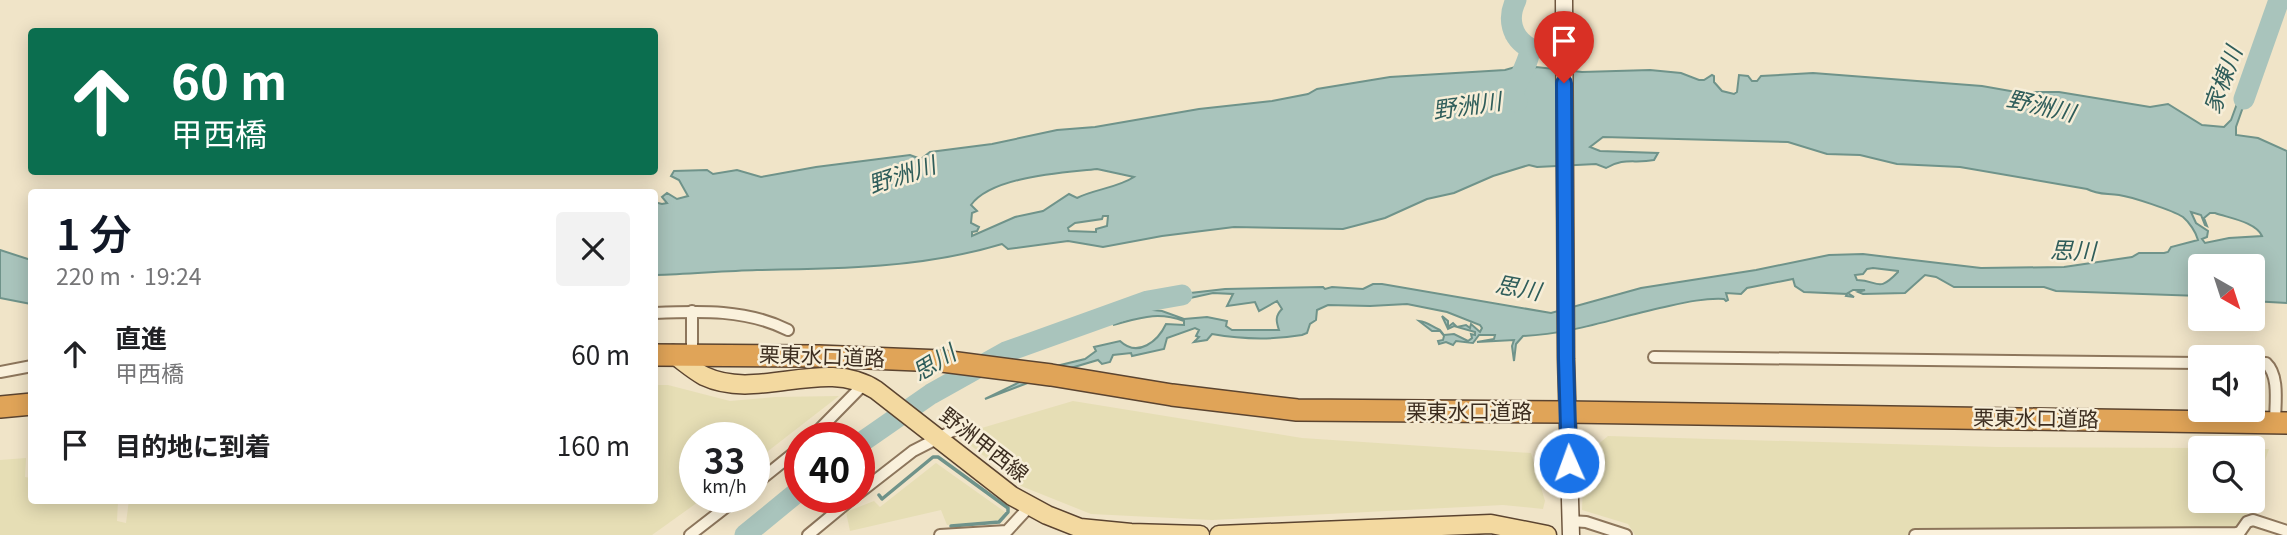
<!DOCTYPE html>
<html lang="ja">
<head>
<meta charset="utf-8">
<style>
	body { margin:0; font-family:Georgia,"Noto Sans JP",serif; background:#f2f2f2; color:#202124; height:100vh; display:flex; flex-direction:column; font-size:26px; white-space:nowrap }
	* { box-sizing:border-box; margin:0 }
	p { font-size:23px; color:#757577 }
	.icon { flex:none; width:38px; height:38px; fill:none; stroke:currentColor; stroke-width:2; stroke-linecap:round; stroke-linejoin:round }
	.map { position:relative; flex:1; overflow:hidden }
	.panel { position:absolute; left:28px; top:189px; width:630px; height:315px; display:flex; flex-direction:column; background:#fff; border-radius:7px; box-shadow:0 4px 18px #0003 }
	.panel>* { flex:none }
	.hud { position:absolute; left:28px; top:28px; width:630px; height:147px; border-radius:7px; box-shadow:0 4px 18px #0003; background:#0b6e4f; color:#fff; overflow:hidden }
	.needle { width:46px; rotate:141deg }
	.buttons { position:absolute; left:2188px; top:254px; display:grid; gap:14px }
	.buttons a { display:grid; place-items:center; width:77px; height:77px; border-radius:7px; background:#fff; box-shadow:0 4px 18px #0003; font-size:35px }
	.speed { position:absolute; left:679px; top:422px; display:flex; gap:14px; font-size:35px; font-weight:700; text-align:center }
	.speed>* { display:grid; place-content:center; width:91px; height:91px; border-radius:50%; background:#fff; box-shadow:0 4px 18px #0003; line-height:1 }
	.speed small { font-size:18px; font-weight:400 }
	.speed .limit { border:10px solid #d22; background:#fff; color:#111 }
	.pin { position:absolute; display:grid; place-items:center; width:60px; height:60px; color:#fff; margin:-72px -30px; border-radius:50% 50% 50% 0; rotate:-45deg; box-shadow:0 0 7px #0007 }
	.pin .icon { rotate:45deg }
	.me { position:absolute; width:77px; margin:-38px; rotate:358deg; stroke-linejoin:round; filter:drop-shadow(0 0 5px #0008) }
	.turn { display:flex; align-items:center; gap:24px; height:147px; padding:0 28px; font-size:32px }
	.turn .icon { width:91px; height:91px; stroke-width:2.5 }
	.turn b { display:block; font-size:49px; line-height:60px }
	.round { display:grid; place-items:center; flex:none; width:74px; height:74px; border-radius:7px; background:#f2f2f2 }
	.overview { display:flex; align-items:center; justify-content:space-between; height:119px; padding:0 28px }
	h1 { font-size:42px; font-weight:600; line-height:52px; color:#111827 }
	ul { padding:0; list-style:none }
	li { display:flex; align-items:center; gap:21px; height:91px; padding:0 28px }
	li div { flex:1 }
	li b { display:block; font-size:26px }
	li em { font-style:normal }
	.map>svg:first-child { display:block }
	.farmland { fill:#e6deb5 }
	.water { fill:#a9c4bc; stroke:#6f938a; stroke-width:2; fill-rule:evenodd }
	.lines { fill:none; stroke-linecap:round; stroke-linejoin:round }
	.stream { stroke:#6f938a; stroke-width:3.5 }
	.river { stroke:#a9c4bc; stroke-width:21 }
	.street-casing { stroke:#8d765c; stroke-width:14 }
	.secondary-casing { stroke:#6f573f; stroke-width:19 }
	.primary-casing { stroke:#5b4430; stroke-width:21 }
	.highway-casing { stroke:#5b4430; stroke-width:24 }
	.street { stroke:#faf1dc; stroke-width:10 }
	.secondary { stroke:#faf1dc; stroke-width:16 }
	.primary { stroke:#f3d9a0; stroke-width:18 }
	.highway { stroke:#e0a458; stroke-width:21 }
	.route-casing { stroke:#114b97; stroke-width:18 }
	.route { stroke:#1a73e8; stroke-width:12 }
	.labels { text-anchor:middle; stroke-width:5; stroke-linejoin:round; paint-order:stroke }
	.street-label { font-size:21px; fill:#3d2e20; stroke:#f7eed8 }
	.water-label { font-size:23px; font-style:italic; fill:#2f5d5a; stroke:#f7eed8 }
</style>
</head>
<body>
<div class="map">
<svg width="2287" height="535" viewBox="0 0 2287 535">
	<rect width="100%" height="100%" fill="#f0e4c8"/>
	<!-- farmland -->
	<g class="farmland">
		<path d="M 655,385 L 668,385 L 730,401 L 775,397 L 839,396 L 754,462 L 754,438 L 695,438 L 695,497 L 705,497 L 652,535 L 0,535 L 0,460 L 26,458 L 25,477 L 31,478 L 32,500 L 118,501 L 117,521 L 126,523 L 129,500 L 654,500 Z"/>
		<path d="M 1073,401 L 1302,438 L 1531,453 L 1545,501 L 1543,509 L 1503,505 L 1212,520 L 1091,514 L 1021,486 L 958,435 Z"/>
		<path d="M 1608,436 L 1996,447 L 2200,448 L 2200,500 L 2251,501 L 2239,535 L 1635,535 L 1628,524 L 1582,510 L 1584,456 Z"/>
		<path d="M 2252,449 L 2269,449 L 2252,497 Z"/>
		<path d="M 936,463 L 1005,512 L 999,520 L 947,525 L 941,510 L 850,531 L 846,512 L 874,501 L 880,507 Z"/>
	</g>
	<!-- water -->
	<g class="water">
		<path d="M 1509,35 L 1527,52 L 1526,59 L 1517,76 L 1520,80 L 1529,75 L 1532,69 L 1536,67 L 1582,72 L 1650,70 L 1681,73 L 1699,80 L 1704,80 L 1712,75 L 1714,76 L 1714,82 L 1722,91 L 1734,94 L 1737,92 L 1739,75 L 1748,76 L 1752,81 L 1757,81 L 1761,76 L 1813,73 L 1982,86 L 2016,92 L 2059,92 L 2150,107 L 2168,104 L 2202,125 L 2224,127 L 2231,120 L 2249,71 L 2255,73 L 2236,127 L 2236,135 L 2258,138 L 2287,151 L 2287,303 L 2252,301 L 2252,266 L 2200,266 L 2200,296 L 2056,291 L 2044,287 L 1954,287 L 1936,277 L 1925,275 L 1905,293 L 1863,294 L 1858,292 L 1865,290 L 1853,290 L 1848,293 L 1854,297 L 1846,296 L 1847,294 L 1804,292 L 1795,286 L 1793,279 L 1747,288 L 1741,294 L 1726,293 L 1728,300 L 1726,301 L 1724,299 C 1705,298 1687,302 1669,306 C 1620,316 1574,334 1523,336 L 1516,344 L 1514,361 L 1512,346 L 1514,340 L 1477,342 L 1494,339 L 1495,335 L 1479,335 L 1473,343 L 1456,341 L 1453,345 L 1446,342 L 1439,344 L 1438,341 L 1443,340 L 1444,336 L 1440,331 L 1432,331 L 1419,321 C 1428,322 1432,327 1440,330 L 1444,335 L 1454,334 L 1468,341 L 1472,338 L 1471,334 L 1475,335 L 1475,332 L 1454,326 L 1448,329 L 1442,316 L 1448,321 L 1448,327 L 1453,323 L 1457,327 L 1466,325 L 1470,328 L 1471,324 L 1480,332 L 1482,328 L 1480,325 L 1447,312 L 1407,304 L 1370,306 L 1328,305 L 1317,310 L 1316,320 L 1310,324 L 1307,333 L 1302,335 C 1272,340 1240,339 1212,334 L 1207,340 L 1194,342 L 1199,337 L 1196,336 L 1199,330 L 1195,328 L 1167,338 L 1164,349 L 1132,356 L 1131,353 L 1113,355 L 1110,362 L 1102,364 L 1098,360 L 1054,373 L 985,399 L 1048,368 L 1085,359 L 1096,351 L 1094,347 L 1120,341 C 1138,358 1158,341 1166,324 L 1184,325 L 1184,321 C 1157,311 1140,318 1113,325 L 1122,320 L 1114,316 L 1127,316 L 1135,308 L 1162,311 L 1184,319 L 1207,317 L 1227,321 L 1226,326 L 1232,330 L 1279,330 C 1276,321 1275,316 1282,309 L 1277,301 L 1259,311 L 1255,302 L 1227,306 L 1233,294 L 1213,293 L 1172,302 L 1164,298 L 1152,302 L 1164,296 L 1225,289 L 1323,287 L 1325,289 L 1332,287 L 1363,289 L 1373,284 L 1382,284 L 1551,313 L 1641,288 L 1756,270 L 1829,255 L 1863,254 L 1896,258 L 1981,268 L 2064,267 L 2132,257 L 2139,253 L 2164,253 L 2168,252 L 2171,247 L 2198,240 C 2196,232 2189,222 2183,217 C 2172,210 2132,197 2119,195 C 2107,193 2098,195 2087,189 L 1960,167 L 1897,164 L 1860,155 L 1827,154 L 1788,142 L 1603,137 L 1590,147 L 1600,151 L 1658,153 L 1654,160 C 1634,164 1625,157 1606,168 L 1596,164 L 1537,167 L 1529,165 L 1493,176 L 1454,193 L 1427,199 L 1385,218 L 1343,229 L 1234,227 L 1162,236 L 1103,247 L 1068,241 L 1008,249 L 1002,244 C 923,268 839,269 757,270 C 723,271 689,274 655,275 L 654,202 L 662,204 L 667,203 L 662,197 L 667,193 L 677,199 L 688,196 L 679,180 L 671,176 L 674,171 L 707,170 L 713,174 L 737,170 L 761,177 L 816,167 L 910,155 L 921,159 L 930,152 L 992,144 L 1057,130 L 1095,127 L 1199,109 L 1272,101 L 1308,94 L 1317,89 L 1390,77 L 1505,70 L 1519,66 L 1525,56 L 1507,38 ZM 1097,169 L 1134,177 C 1117,188 1095,189 1077,198 L 1069,194 L 1043,211 L 1015,217 L 972,236 L 972,232 L 977,231 L 979,227 L 971,223 L 972,213 L 977,211 L 971,205 C 992,176 1063,173 1097,169 ZM 2191,212 L 2201,215 L 2205,225 L 2207,226 L 2204,218 L 2210,213 L 2215,213 C 2229,218 2256,222 2262,236 L 2229,238 L 2205,243 L 2202,239 L 2207,237 L 2208,231 L 2196,223 ZM 1103,216 L 1108,216 L 1107,226 L 1096,229 L 1096,232 L 1069,231 L 1068,228 L 1075,223 L 1102,219 ZM 1873,268 L 1898,271 L 1898,272 C 1877,294 1879,280 1857,280 L 1855,275 L 1863,274 L 1867,269 Z"/>
		<path d="M 0,250 L 31,260 L 31,304 L 0,298 Z"/>
	</g>
	<g class="lines">
		<!-- stream -->
		<g class="stream">
			<path d="M 859,466 L 864,472"/>
			<path d="M 879,495 L 882,499 L 933,457 L 938,457 L 1008,508 L 1008,512 L 999,522 L 951,526"/>
		</g>
		<!-- river -->
		<g class="river">
			<path d="M 1516,0 C 1507,18 1511,38 1530,48 C 1530,61 1517,81 1512,95 L 1517,102"/>
			<path d="M 2244,99 L 2279,0"/>
			<path d="M 859,444 L 931,394 L 1006,352 L 1148,301 L 1182,295"/>
			<path d="M 745,535 L 800,490"/>
		</g>
		<defs>
			<g id="street">
				<path d="M 654,313 C 701,311 746,309 788,330"/>
				<path d="M 692,354 L 692,311"/>
				<path d="M 1654,357 L 2200,363"/>
				<path d="M 2252,363 L 2266,363 C 2280,376 2275,404 2275,423"/>
				<path d="M 0,372 L 32,366"/>
				<path d="M 811,438 L 864,384"/>
				<path d="M 754,485 L 800,448"/>
				<path d="M 859,493 L 913,451 L 956,429"/>
				<path d="M 1570,521 L 1586,522 L 1626,535"/>
				<path d="M 690,535 L 739,497"/>
				<path d="M 808,535 L 854,497"/>
				<path d="M 940,535 L 1007,531 L 1029,507"/>
				<path d="M 1915,535 L 2236,533 L 2240,532 L 2247,522 L 2253,520 L 2287,531"/>
			</g>
			<path id="secondary" d="M 1564,0 L 1566,359 L 1571,535"/>
			<g id="primary">
				<path d="M 673,354 C 683,361 693,370 704,376 C 759,402 824,356 876,390 L 1012,496 L 1047,515 L 1080,528 L 1131,533 L 1200,535"/>
				<path d="M 1219,535 L 1491,524 L 1547,535"/>
			</g>
			<g id="highway">
				<path d="M 654,355 L 819,356 L 942,361 L 1051,375 L 1172,395 L 1297,410 L 1567,412 L 2287,423"/>
				<path d="M 0,407 L 32,404"/>
			</g>
		</defs>
		<!-- street casing -->
		<use href="#street" class="street-casing"/>
		<!-- secondary casing -->
		<use href="#secondary" class="secondary-casing"/>
		<!-- primary casing -->
		<use href="#primary" class="primary-casing"/>
		<!-- highway casing -->
		<use href="#highway" class="highway-casing"/>
		<!-- street -->
		<use href="#street" class="street"/>
		<!-- secondary -->
		<use href="#secondary" class="secondary"/>
		<!-- primary -->
		<use href="#primary" class="primary"/>
		<!-- highway -->
		<use href="#highway" class="highway"/>
	</g>
	<g class="lines">
		<defs>
			<path id="route" d="M 1564,83 L 1566,359 L 1569,463"/>
		</defs>
		<!-- route casing -->
		<use href="#route" class="route-casing"/>
		<!-- route -->
		<use href="#route" class="route"/>
	</g>
	<g class="labels">
		<!-- street labels -->
		<g class="street-label">
			<text transform="translate(822 357) rotate(2)" y="7">栗東水口道路</text>
			<text x="1469" y="419">栗東水口道路</text>
			<text transform="translate(2036 419) rotate(1)" y="7">栗東水口道路</text>
			<text transform="translate(984 445) rotate(38)" y="7">野洲甲西線</text>
		</g>
		<!-- water labels -->
		<g class="water-label">
			<text transform="translate(2223 80) rotate(-70)" y="8">家棟川</text>
			<text transform="translate(1467 106) rotate(-8)" y="8">野洲川</text>
			<text transform="translate(2041 106) rotate(13)" y="8">野洲川</text>
			<text transform="translate(902 175) rotate(-18)" y="8">野洲川</text>
			<text transform="translate(2073 251) rotate(1)" y="8">思川</text>
			<text transform="translate(1518 288) rotate(10)" y="8">思川</text>
			<text transform="translate(934 363) rotate(-31)" y="8">思川</text>
		</g>
	</g>
</svg>
<div class="buttons">
<a><svg class="needle" viewBox="-14 -14 28 28"><path d="M0-13l5 13h-10z" fill="#e53935"/><path d="M0 13l5-13h-10z" fill="#757577"/></svg></a>
<a><svg class="icon" aria-label="sound" viewBox="0 0 24 24"><path d="M4 9h4l5-4v14l-5-4H4zM17 9q2 3 0 6"/></svg></a>
<a><svg class="icon" aria-label="search" viewBox="0 0 24 24"><circle cx="10" cy="10" r="6"/><path d="M15 15l6 6"/></svg></a>
</div>
<div class="speed"><div>33<small>km/h</small></div><div class="limit">40</div></div>
<div class="pin" style="left:1564px;top:83px;background:#d93025"><svg class="icon" aria-label="arrive" viewBox="0 0 24 24"><path d="M6 21V4h12l-3 4 3 4H6"/></svg></div>
<svg class="me" style="left:1569px;top:463px" viewBox="-20 -20 40 40"><circle r="17" fill="#1a73e8" stroke="#fff" stroke-width="3"/><path d="M0-11L8 9 0 5-8 9z" fill="#fff"/></svg>
<div class="hud">
<div class="turn"><svg class="icon" aria-label="ahead" viewBox="0 0 24 24"><path d="M12 20V5M6 11l6-6 6 6"/></svg><div><b>60 m</b>甲西橋</div></div>
</div>
<section class="panel">
<div class="overview"><div><h1>1 分</h1><p>220 m · 19:24</p></div><a class="round"><svg class="icon" aria-label="close" viewBox="0 0 24 24"><path d="M6 6l12 12M18 6L6 18"/></svg></a></div>
<ul>
<li><svg class="icon" aria-label="ahead" viewBox="0 0 24 24"><path d="M12 20V5M6 11l6-6 6 6"/></svg><div><b>直進</b><p>甲西橋</p></div><em>60 m</em></li>
<li><svg class="icon" aria-label="arrive" viewBox="0 0 24 24"><path d="M6 21V4h12l-3 4 3 4H6"/></svg><div><b>目的地に到着</b></div><em>160 m</em></li>
</ul>
</section>
</div>
</body>
</html>
